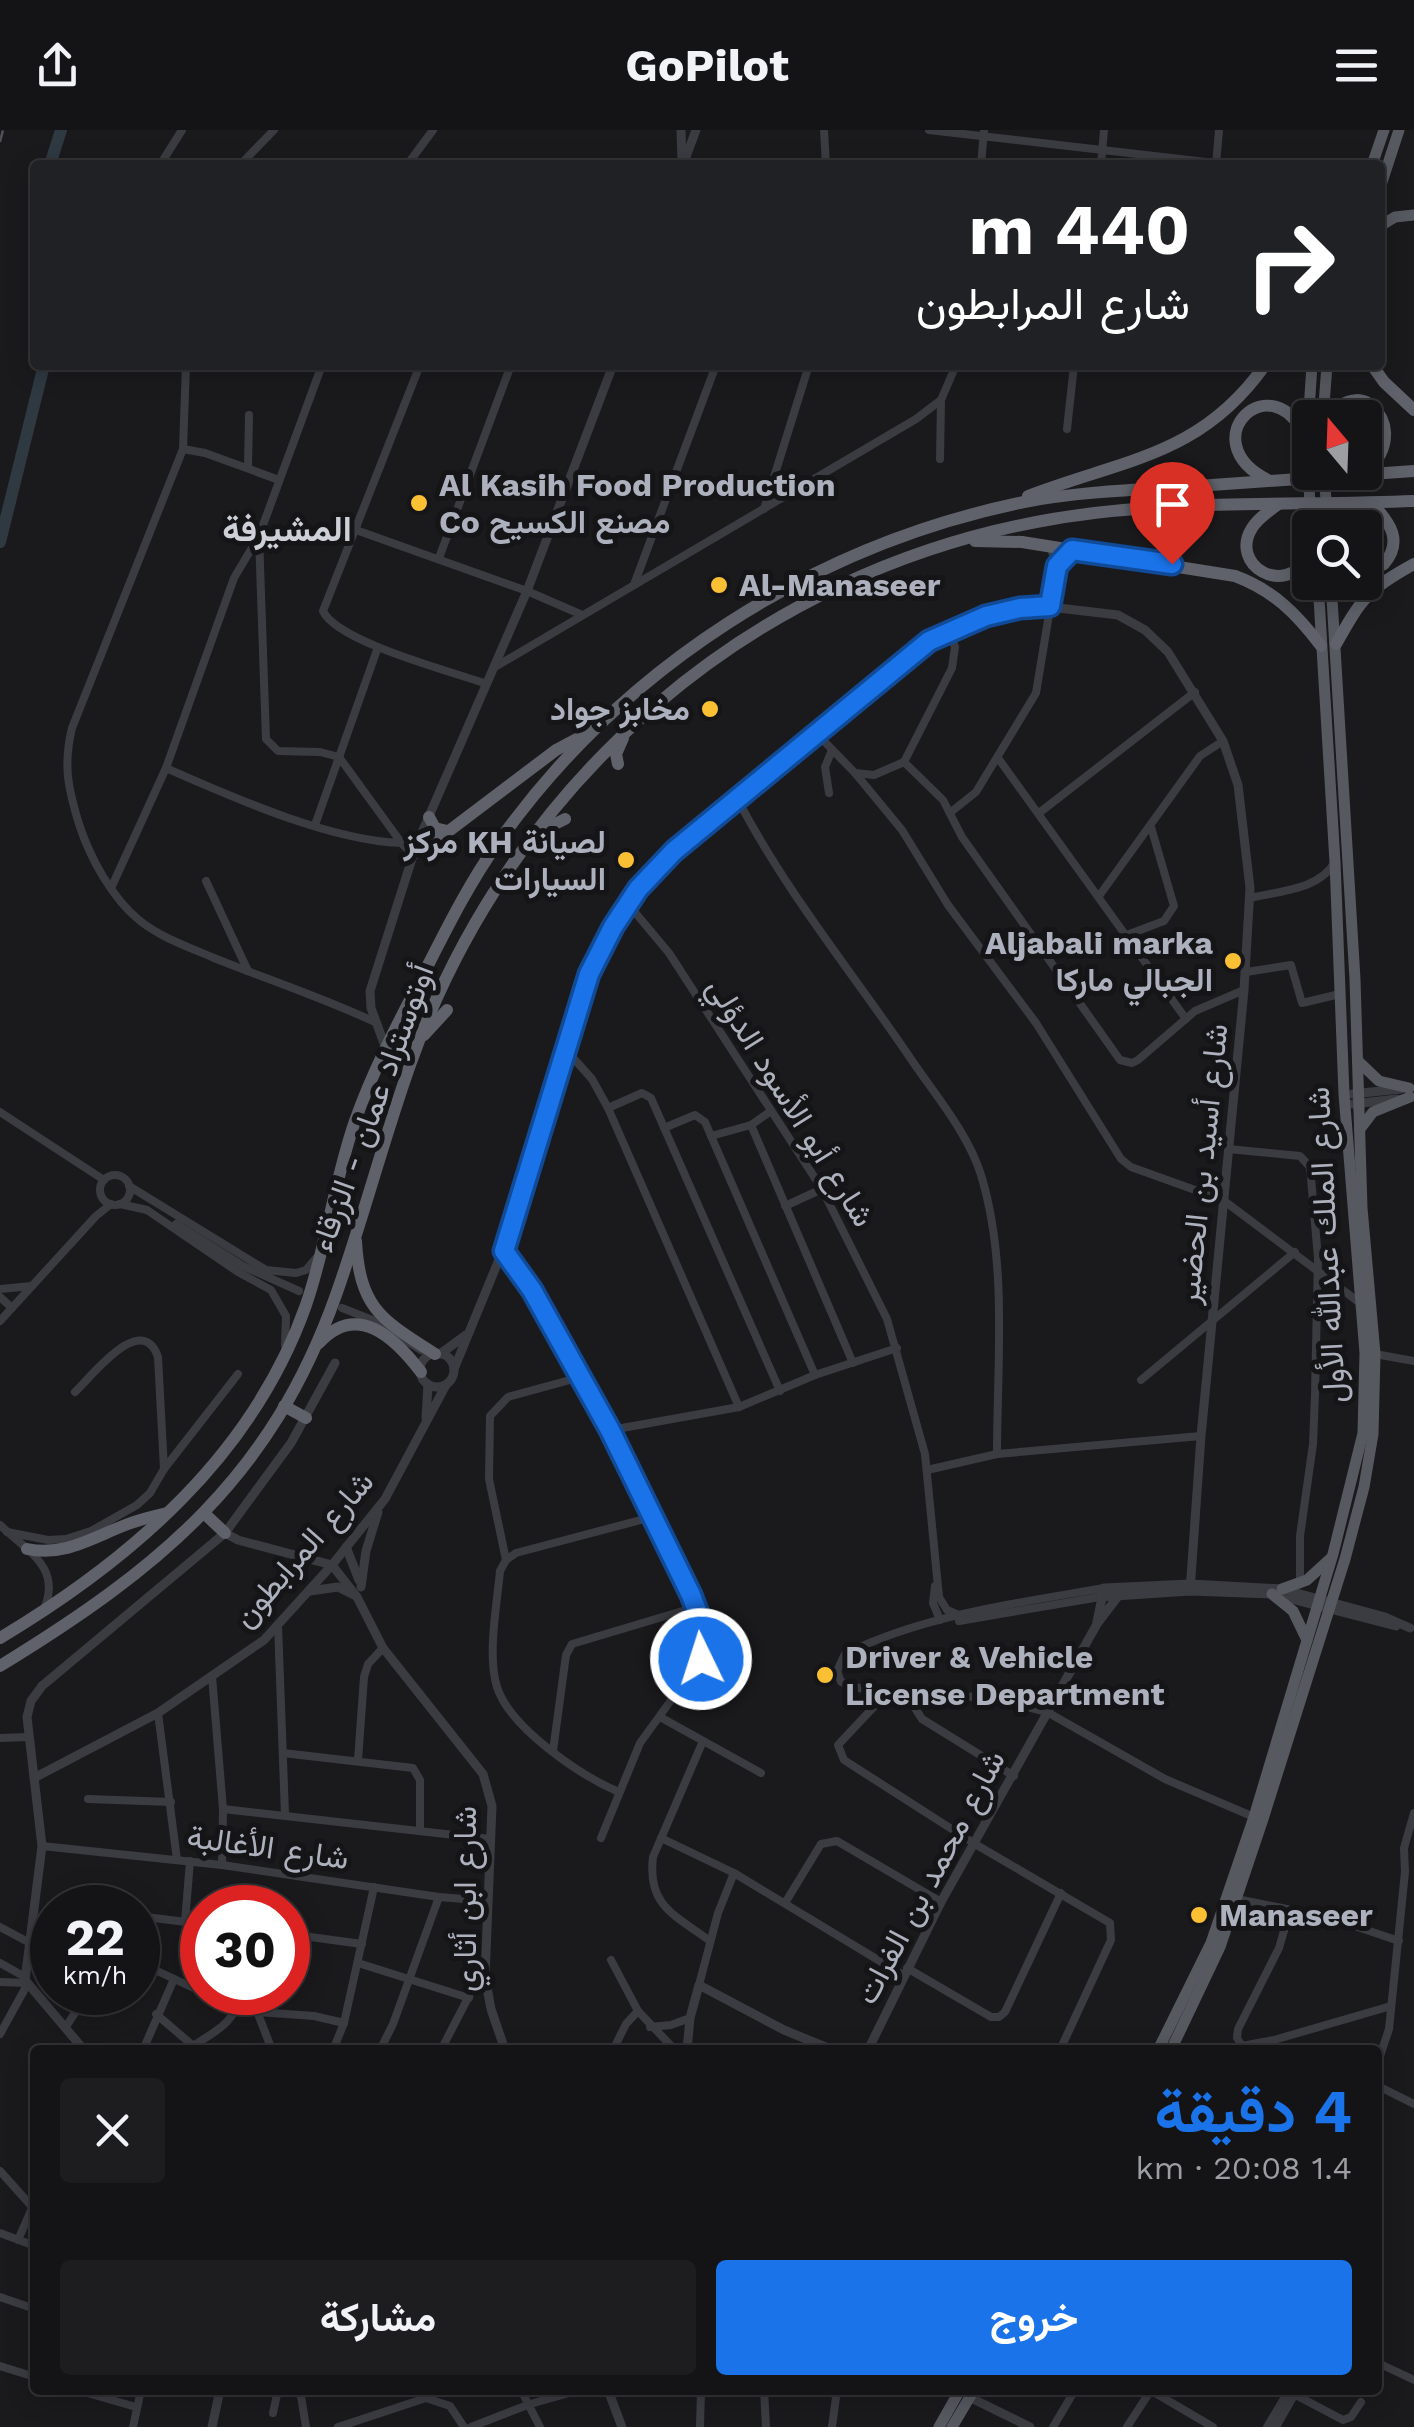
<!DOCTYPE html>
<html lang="ar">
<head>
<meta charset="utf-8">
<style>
	body { margin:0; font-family:"Work Sans",Vazirmatn,sans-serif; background:#1d1d1f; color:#f1f3f6; direction:rtl; height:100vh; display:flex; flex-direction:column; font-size:38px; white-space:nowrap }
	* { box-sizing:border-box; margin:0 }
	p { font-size:32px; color:#9d9ea1 }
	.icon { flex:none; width:55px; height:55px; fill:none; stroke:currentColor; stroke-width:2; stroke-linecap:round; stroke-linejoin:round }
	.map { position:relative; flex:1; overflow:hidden; direction:ltr }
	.sheet { position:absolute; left:30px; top:1915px; width:1352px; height:350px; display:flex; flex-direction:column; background:#141416; border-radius:10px; box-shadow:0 5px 25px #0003,0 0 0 2px #333335; direction:rtl }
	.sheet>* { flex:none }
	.guide { position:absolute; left:30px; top:30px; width:1355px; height:210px; border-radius:10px; box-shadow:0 5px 25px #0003,0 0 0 2px #333335; direction:rtl; background:#202124; color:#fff; overflow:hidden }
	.needle { width:65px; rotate:341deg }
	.controls { position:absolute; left:1292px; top:270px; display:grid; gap:20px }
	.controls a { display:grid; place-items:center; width:90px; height:90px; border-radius:10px; background:#141416; box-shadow:0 5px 25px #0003,0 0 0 2px #333335; font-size:50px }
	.speed { position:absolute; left:30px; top:1755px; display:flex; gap:20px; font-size:50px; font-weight:700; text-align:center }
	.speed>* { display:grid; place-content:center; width:130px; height:130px; border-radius:50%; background:#141416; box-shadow:0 5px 25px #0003,0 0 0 2px #333335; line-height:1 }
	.speed small { font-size:25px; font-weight:400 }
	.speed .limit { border:15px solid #d22; background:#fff; color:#111 }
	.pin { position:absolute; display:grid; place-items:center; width:85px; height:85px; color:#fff; margin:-102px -42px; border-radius:50% 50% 50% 0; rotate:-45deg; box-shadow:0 0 10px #0007 }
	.pin .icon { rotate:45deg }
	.me { position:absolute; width:110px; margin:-55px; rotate:356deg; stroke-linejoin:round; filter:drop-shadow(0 0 8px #0008) }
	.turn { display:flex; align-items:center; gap:35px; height:210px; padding:0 30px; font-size:45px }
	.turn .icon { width:130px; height:130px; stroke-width:2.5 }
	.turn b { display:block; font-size:70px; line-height:85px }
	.round { display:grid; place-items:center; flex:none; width:105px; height:105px; border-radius:10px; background:#1d1d1f }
	.headline { display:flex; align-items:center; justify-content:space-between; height:170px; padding:0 30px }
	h1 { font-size:60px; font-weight:700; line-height:75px; color:#1a73e8 }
	.primary-button { display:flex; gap:20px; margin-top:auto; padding:20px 30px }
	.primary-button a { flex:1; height:115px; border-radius:10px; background:#1a73e8; color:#fff; font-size:40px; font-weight:700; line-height:115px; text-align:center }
	.primary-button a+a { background:#1d1d1f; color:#f1f3f6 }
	header { display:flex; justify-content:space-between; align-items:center; height:130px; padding:0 30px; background:#141416; font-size:45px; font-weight:700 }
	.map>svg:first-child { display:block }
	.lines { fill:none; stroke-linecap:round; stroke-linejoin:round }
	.river { stroke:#2f3942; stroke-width:12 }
	.minor { stroke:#3b3c42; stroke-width:8 }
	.tertiary { stroke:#3b3c42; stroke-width:9 }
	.primary { stroke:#575961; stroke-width:11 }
	.trunk { stroke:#5f626a; stroke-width:12 }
	.rail { stroke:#4e5057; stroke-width:2.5; stroke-dasharray:12 10; stroke-linecap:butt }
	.route-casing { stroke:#114b97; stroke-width:25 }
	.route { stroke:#1a73e8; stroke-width:18 }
	.poi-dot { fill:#fbbf34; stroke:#151518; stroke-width:4 }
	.labels { text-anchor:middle; stroke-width:10; stroke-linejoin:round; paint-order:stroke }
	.poi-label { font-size:32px; font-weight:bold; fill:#acb1bd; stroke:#151518; text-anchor:start }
	.street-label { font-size:32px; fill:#acb1bd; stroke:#151518 }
	.neighbourhood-label { font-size:35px; font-weight:bold; fill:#ced0d8; stroke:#151518 }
</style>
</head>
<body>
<header><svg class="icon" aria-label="menu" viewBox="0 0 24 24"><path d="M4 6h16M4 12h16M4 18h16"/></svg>GoPilot<svg class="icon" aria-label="share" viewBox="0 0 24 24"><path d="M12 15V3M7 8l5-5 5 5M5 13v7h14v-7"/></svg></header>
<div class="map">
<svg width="1414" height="2297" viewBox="0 0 1414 2297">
	<rect width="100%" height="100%" fill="#1a1a1d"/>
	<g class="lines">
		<!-- river -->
		<g class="river">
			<path d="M 50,35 L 61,0"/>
			<path d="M 0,412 L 44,235"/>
		</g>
		<!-- minor -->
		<g class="minor">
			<path d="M 824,0 L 826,35"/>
			<path d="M 929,0 L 1232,35"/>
			<path d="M 160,35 L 182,0"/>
			<path d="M 240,35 L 274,0"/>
			<path d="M 407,35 L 433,0"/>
			<path d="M 981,35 L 984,0"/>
			<path d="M 1101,35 L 1104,0"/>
			<path d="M 1216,35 L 1219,0"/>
			<path d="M 186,235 L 183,319 L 72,598 C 63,635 68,658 79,694 C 90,728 112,768 139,790 C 161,808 189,817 214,828 C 269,850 324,868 377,893"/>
			<path d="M 322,235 L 259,406 L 266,609 L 278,621 L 320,622 L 339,627 L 403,715 L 413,724"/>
			<path d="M 420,235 L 323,481 C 337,512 453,542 487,554"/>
			<path d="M 1067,299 L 1074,235"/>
			<path d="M 183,319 L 205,323 L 279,350"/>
			<path d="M 940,329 L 941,270"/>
			<path d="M 248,337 L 249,285"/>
			<path d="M 764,379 L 809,235"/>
			<path d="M 356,400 L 527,461 L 580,484"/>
			<path d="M 439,428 L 511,235"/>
			<path d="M 635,452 L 716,235"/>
			<path d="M 495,537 L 916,289 L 941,270 L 956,235"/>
			<path d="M 818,605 L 855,643 L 902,700 L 948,775 L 1036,893 L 1121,1029 L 1131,1037 L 1223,1070 L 1360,1173"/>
			<path d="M 998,628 L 1186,889"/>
			<path d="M 904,632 L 943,670 L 962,707 L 1120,930 L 1132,933 L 1138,930 L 1195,881 L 1244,860"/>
			<path d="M 166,638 C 232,667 328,710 401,713"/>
			<path d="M 855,643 L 874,645 L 904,632 L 952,538 L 955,517 L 949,500"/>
			<path d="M 829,663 L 825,637 L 832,620"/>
			<path d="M 738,670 C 787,764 856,847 915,935 C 938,968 969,1006 981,1045 C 1008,1133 997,1233 997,1324"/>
			<path d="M 951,682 L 976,662 L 1036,563 L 1057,436 L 1051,419"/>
			<path d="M 1039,683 L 1195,562"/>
			<path d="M 315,695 L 378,517"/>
			<path d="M 206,751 L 248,841"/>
			<path d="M 112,756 L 166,638 L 234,448 L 259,406"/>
			<path d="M 1099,766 L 1200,626 L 1223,611"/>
			<path d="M 1250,768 C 1279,761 1319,760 1335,732"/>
			<path d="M 628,774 L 669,823 L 822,1059 L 887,1189 L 925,1324 L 939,1467 L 947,1480 L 961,1486"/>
			<path d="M 1124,806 L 1164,791 L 1174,776 L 1151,697"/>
			<path d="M 1246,842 L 1291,835 L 1302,873 L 1340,864"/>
			<path d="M 567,921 L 592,949 L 608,978 L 739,1277"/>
			<path d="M 608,978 L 642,963 L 651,968 L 780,1261"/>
			<path d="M 0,982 L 104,1050"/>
			<path d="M 751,995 L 853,1233"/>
			<path d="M 664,998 L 695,985 L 705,992 L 815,1245"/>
			<path d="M 711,1006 L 751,995 L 771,981"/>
			<path d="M 1228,1019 L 1300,1026 L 1310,1037 L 1318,1128 L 1315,1264 L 1313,1314 L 1300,1406 L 1300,1454"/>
			<circle cx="115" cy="1060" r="15"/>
			<path d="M 129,1056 L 266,1140 L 296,1143 L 306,1140 L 316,1128"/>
			<path d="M 120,1074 L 147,1080 L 238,1142 L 271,1160 L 286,1186 L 285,1215"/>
			<path d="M 785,1076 L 822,1059"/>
			<path d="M 176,1094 L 243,1136 L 299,1161"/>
			<path d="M 503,1121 L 532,1160 L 611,1300 L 691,1465 L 704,1499 L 701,1529 L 640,1613 L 601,1708"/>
			<path d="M 0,1159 L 32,1156"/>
			<path d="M 0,1167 L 12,1178"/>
			<path d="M 342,1178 L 375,1191 L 421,1220"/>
			<path d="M 0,1191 L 96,1086 L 111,1074"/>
			<path d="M 1375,1224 L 1414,1231"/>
			<path d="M 1141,1250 L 1295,1122"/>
			<path d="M 75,1262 C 92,1246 142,1180 158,1227 L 164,1339"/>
			<path d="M 611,1300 L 739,1277 L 815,1245 L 897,1218"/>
			<path d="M 927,1340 L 997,1324 L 1201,1306"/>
			<path d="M 0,1395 C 27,1421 62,1437 44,1479"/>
			<path d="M 7,1402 L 48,1410 L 66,1409 L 91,1401 L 137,1375 L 150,1363 L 164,1339 L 238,1244"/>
			<path d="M 506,1430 L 489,1349 L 490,1286 L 508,1267 L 581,1247"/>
			<path d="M 935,1456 L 933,1473 L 940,1490"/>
			<path d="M 1104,1458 C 1017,1473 924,1485 845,1524 L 837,1541 L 841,1552 L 884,1566 L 954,1565 L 995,1569 L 1047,1582 L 1165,1649 L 1254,1687"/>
			<path d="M 959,1491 L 1100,1467"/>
			<path d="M 278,1495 L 285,1684"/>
			<path d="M 212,1546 L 223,1679 L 222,1735"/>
			<path d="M 914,1565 L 915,1578 L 922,1589 L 1014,1646"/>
			<path d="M 884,1566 L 838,1615 L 844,1630 L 975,1714 L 1110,1793 L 1111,1810 L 1060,1920"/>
			<path d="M 158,1583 L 177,1730"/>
			<path d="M 660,1587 L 761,1643"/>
			<path d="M 0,1608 L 29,1607"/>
			<path d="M 703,1611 L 653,1727 C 647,1776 675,1785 710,1811"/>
			<path d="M 553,1621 L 566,1525 L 572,1514 L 696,1477"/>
			<path d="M 283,1623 L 413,1638 L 420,1650 L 420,1701"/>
			<path d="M 358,1630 L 364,1547 L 368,1534 L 383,1518"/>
			<path d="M 619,1662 C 581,1646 510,1598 497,1557 C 487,1526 497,1474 500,1441 L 506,1430 L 516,1423 L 652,1387"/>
			<path d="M 88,1669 L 171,1672"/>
			<path d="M 223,1679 L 490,1709"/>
			<path d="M 661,1708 L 734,1743 L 903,1845"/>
			<path d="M 42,1716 L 222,1735 L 439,1767 L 488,1771"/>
			<path d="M 1237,1769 L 1331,1788 L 1399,1811"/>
			<path d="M 785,1773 L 821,1714 L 837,1711 L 941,1772"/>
			<path d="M 64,1776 L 77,1778"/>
			<path d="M 1290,1780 L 1279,1818 L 1238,1899 L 1237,1908 L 1242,1916 L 1274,1910 L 1391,1876"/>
			<path d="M 138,1786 L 202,1794"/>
			<path d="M 185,1792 L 190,1731"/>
			<path d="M 0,1797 L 30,1813"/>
			<path d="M 288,1804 L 362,1814"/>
			<path d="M 611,1830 L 638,1881 L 675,1920"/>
			<path d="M 138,1832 L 202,1862"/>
			<path d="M 0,1833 L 25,1847"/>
			<path d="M 358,1833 L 469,1868"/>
			<path d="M 907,1838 L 991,1887 L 999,1887 L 1005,1882 L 1061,1763"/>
			<path d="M 0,1852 L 26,1853"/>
			<path d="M 699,1855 L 718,1783 L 734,1743"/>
			<path d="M 204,1862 L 243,1881 L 314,1886 L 344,1893"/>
			<path d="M 156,1884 L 198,1920"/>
			<path d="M 258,1884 L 272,1920"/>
			<path d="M 650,1897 L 671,1895 L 690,1888"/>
			<path d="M 65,1898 L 89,1862"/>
			<path d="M 0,1904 L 27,1855"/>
			<path d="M 194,1915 C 217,1901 237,1891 241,1862"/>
			<path d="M 143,1920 L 174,1849"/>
			<path d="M 333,1920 L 344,1893 L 374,1757"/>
			<path d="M 380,1920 L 393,1894 L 439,1767"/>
			<path d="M 441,1920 L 484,1837"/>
			<path d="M 613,1920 L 626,1894 L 638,1881"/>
			<path d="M 1378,1932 L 1389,1899 L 1405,1742 L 1404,1718 L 1414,1683"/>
			<path d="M 1378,1956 L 1414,1974"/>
			<path d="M 0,2041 L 35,2080"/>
			<path d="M 0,2103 L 35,2116"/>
			<path d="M 18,2110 L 32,2078"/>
			<path d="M 0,2167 L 35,2179"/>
			<path d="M 1378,2233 L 1414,2250"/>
			<path d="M 0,2236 L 35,2247"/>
			<path d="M 77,2260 L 136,2277"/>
			<path d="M 284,2260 L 300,2264"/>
			<path d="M 300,2260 L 306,2297"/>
			<path d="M 521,2260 L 540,2297"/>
			<path d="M 764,2260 L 766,2297"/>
			<path d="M 1150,2260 L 1213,2297"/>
			<path d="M 1288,2261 L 1343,2290 L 1351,2287 L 1361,2272"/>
			<path d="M 273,2283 L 278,2260"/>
			<path d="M 133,2297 L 141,2260"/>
			<path d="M 338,2297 L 426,2268 L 450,2276 L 464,2297"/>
			<path d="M 471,2297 L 530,2274 L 580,2260"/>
			<path d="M 700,2297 L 701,2260"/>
			<path d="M 832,2297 L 837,2260"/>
			<path d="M 1053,2297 L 1075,2260"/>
			<path d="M 1127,2297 L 1151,2260"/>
			<path d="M 1267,2297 L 1289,2260"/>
			<path d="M 1276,2297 L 1297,2260"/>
		</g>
		<!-- tertiary -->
		<g class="tertiary">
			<path d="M 681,0 L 682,32"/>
			<path d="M 683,35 L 696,0"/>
			<path d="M 385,916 L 371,878 L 370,861 L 416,716 L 527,461 L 613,235"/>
			<path d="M 1352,964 L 1401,959"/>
			<path d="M 1353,974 L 1397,969"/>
			<circle cx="437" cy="1240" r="17"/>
			<path d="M 440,1224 L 466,1205"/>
			<path d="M 454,1239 L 514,1093 L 589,844 L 620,784 L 653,742 L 888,542 L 939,505 L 986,486 L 1020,478 L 1050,477 L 1118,485 L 1145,500 L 1168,522 L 1223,611 L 1238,655 L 1250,758 L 1244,860 L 1201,1306 L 1190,1461"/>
			<path d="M 426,1288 L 428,1254"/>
			<path d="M 225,1403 L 238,1410 L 332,1435 L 357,1467 L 383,1518 L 483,1644 L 492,1676 L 485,1847 L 491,1879 L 505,1920"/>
			<path d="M 346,1417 L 359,1450"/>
			<path d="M 361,1457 L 366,1421 L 378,1382"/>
			<path d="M 310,1461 L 338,1457 L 356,1466"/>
			<path d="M 1100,1467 L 1190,1461 L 1272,1464 L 1396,1496"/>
			<path d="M 1097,1492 L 1104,1458 L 1190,1454 L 1282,1459 L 1385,1487 L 1410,1498"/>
			<path d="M 34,1648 L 158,1583 L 264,1510 L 332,1435 L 385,1369 L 446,1255"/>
			<path d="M 84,1920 L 25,1850 L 42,1716 L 27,1587 L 31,1571 L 42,1556 L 225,1403 L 291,1313 L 335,1233"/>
			<path d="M 687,1920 L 690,1888 L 699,1855 L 784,1900 L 833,1920"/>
			<path d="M 868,1920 L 941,1772 L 1097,1494 L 1119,1465"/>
			<path d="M 608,2260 L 622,2297"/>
			<path d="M 969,2267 L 1030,2297"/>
			<path d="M 212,2297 L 220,2260"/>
		</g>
		<!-- primary -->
		<g class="primary">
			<path d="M 1372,35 L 1384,0"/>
			<path d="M 1380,58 L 1399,0"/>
			<path d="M 1380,96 L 1395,87 L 1414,85"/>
			<path d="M 1323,288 L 1327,235"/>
			<path d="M 1324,342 L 1328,398"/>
			<path d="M 1311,398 L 1307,311 L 1312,235"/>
			<path d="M 1358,931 L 1379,951 L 1409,958"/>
			<path d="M 1360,999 L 1373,982 L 1410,967"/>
			<path d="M 1282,1459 L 1307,1450 L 1331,1428"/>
			<path d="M 1272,1464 L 1293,1481 L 1307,1510"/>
			<path d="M 1158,1920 L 1211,1813 L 1254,1687 L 1333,1424 L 1363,1303 L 1365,1223 L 1344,964 L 1335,732 L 1318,452"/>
			<path d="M 1171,1920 L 1220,1817 L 1263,1689 L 1345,1429 L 1364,1357 L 1373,1304 L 1375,1224 L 1362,1078 L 1355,849 L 1331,452"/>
			<path d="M 939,2297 L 960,2260"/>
			<path d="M 952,2297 L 974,2260"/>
		</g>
		<!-- trunk -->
		<g class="trunk">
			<path d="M 1372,235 L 1384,252 L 1414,280"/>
			<path d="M 1330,288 C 1362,238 1414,305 1365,341"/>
			<path d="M 1268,350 C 1189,310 1274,229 1307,311"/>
			<path d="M 1028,366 C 1124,329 1201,326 1265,235"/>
			<path d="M 1277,375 C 1268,382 1258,388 1252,398 C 1229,434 1283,469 1310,426"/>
			<path d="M 975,411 L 1022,412 L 1235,446 C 1273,460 1297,484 1321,516"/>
			<path d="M 1365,441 L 1384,434 C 1404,410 1389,392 1372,373"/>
			<path d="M 1336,514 C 1362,468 1367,460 1414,434"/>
			<path d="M 618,634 L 616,624 L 623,608"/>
			<path d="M 429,687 L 435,698 L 447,701"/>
			<path d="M 539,702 L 565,689"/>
			<path d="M 413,724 L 429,716 L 556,620 L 588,603"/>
			<path d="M 424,905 L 447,880"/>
			<path d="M 356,1111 C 360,1179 381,1189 435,1224"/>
			<path d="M 319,1213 C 357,1171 395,1208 421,1242"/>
			<path d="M 284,1276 L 306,1288"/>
			<path d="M 205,1384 L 225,1403"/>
			<path d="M 27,1419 C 65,1427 93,1407 128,1394 C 141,1389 154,1386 167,1383"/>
			<path d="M 0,1508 C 132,1429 253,1325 306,1175 C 327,1114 334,1051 355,991 C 373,940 398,893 423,845 C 446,800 468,755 497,714 C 621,538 813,415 1024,372 C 1077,362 1130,360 1183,357 C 1260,352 1337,346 1414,341"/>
			<path d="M 0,1536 C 160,1438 271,1348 336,1165 C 363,1089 383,1011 410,935 C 510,651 754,439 1053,389 C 1171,369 1294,376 1414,371"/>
		</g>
		<!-- rail -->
		<path class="rail" d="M 0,12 L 3,0"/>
	</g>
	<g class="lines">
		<defs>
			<path id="route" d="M 701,1529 L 704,1499 L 691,1465 L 610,1300 L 532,1160 L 504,1121 L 589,844 L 613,797 L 638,759 L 674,721 L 929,511 L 986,486 L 1020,478 L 1050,476 L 1057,436 L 1072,420 L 1172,434"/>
		</defs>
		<!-- route casing -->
		<use href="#route" class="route-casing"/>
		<!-- route -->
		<use href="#route" class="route"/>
	</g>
	<!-- markers -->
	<g class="poi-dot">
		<circle cx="419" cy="373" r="10"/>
		<circle cx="719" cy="455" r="10"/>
		<circle cx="710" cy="579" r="10"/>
		<circle cx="626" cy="730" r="10"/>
		<circle cx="1233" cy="831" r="10"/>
		<circle cx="825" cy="1545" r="10"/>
		<circle cx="1199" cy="1785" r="10"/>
	</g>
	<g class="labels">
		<!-- poi labels -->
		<g class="poi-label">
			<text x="439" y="366">Al Kasih Food Production<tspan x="439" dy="37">Co مصنع الكسيح</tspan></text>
			<text x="739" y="466">Al-Manaseer</text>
			<text x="690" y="590" text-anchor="end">مخابز جواد</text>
			<text x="606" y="723" text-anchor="end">مركز KH لصيانة<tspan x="606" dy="37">السيارات</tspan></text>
			<text x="1213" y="824" text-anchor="end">Aljabali marka<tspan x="1213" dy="37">الجبالي ماركا</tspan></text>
			<text x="845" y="1538">Driver &amp; Vehicle<tspan x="845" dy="37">License Department</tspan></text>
			<text x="1219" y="1796">Manaseer</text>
		</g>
		<!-- street labels -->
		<g class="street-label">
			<text transform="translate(791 972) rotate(58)" y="11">شارع أبو الأسود الدؤلي</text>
			<text transform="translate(372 978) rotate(-70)" y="11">أوتوستراد عمان - الزرقاء</text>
			<text transform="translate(1202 1034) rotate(-84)" y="11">شارع أسيد بن الحضير</text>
			<text transform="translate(1326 1115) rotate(-93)" y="11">شارع الملك عبدالله الأول</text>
			<text transform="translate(303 1419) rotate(-49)" y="11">شارع المرابطون</text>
			<text transform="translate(268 1717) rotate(8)" y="11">شارع الأغالبة</text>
			<text transform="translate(930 1747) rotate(-62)" y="11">شارع محمد بن الفرات</text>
			<text transform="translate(465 1769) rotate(-90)" y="11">شارع ابن أثاري</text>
		</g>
		<!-- neighbourhood labels -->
		<g class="neighbourhood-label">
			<text x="287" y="411">المشيرفة</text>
		</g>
	</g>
</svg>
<div class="controls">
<a><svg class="needle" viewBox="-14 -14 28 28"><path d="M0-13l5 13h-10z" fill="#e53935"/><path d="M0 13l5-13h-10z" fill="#9d9ea1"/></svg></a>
<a><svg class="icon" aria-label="search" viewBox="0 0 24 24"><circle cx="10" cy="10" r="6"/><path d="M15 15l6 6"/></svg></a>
</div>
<div class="speed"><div>22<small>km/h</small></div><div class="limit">30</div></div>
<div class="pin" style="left:1172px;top:434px;background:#d93025"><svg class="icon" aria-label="arrive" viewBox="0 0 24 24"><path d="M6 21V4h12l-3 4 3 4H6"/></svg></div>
<svg class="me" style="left:701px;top:1529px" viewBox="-20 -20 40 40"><circle r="17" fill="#1a73e8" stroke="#fff" stroke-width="3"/><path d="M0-11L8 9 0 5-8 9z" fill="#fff"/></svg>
<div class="guide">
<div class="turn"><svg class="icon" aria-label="right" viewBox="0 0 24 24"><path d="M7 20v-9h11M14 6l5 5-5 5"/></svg><div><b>440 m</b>شارع المرابطون</div></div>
</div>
<section class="sheet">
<div class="headline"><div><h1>4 دقيقة</h1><p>1.4 km · 20:08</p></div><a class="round"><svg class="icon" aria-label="close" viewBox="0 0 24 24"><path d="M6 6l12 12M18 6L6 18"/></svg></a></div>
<div class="primary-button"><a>خروج</a><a>مشاركة</a></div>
</section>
</div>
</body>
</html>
